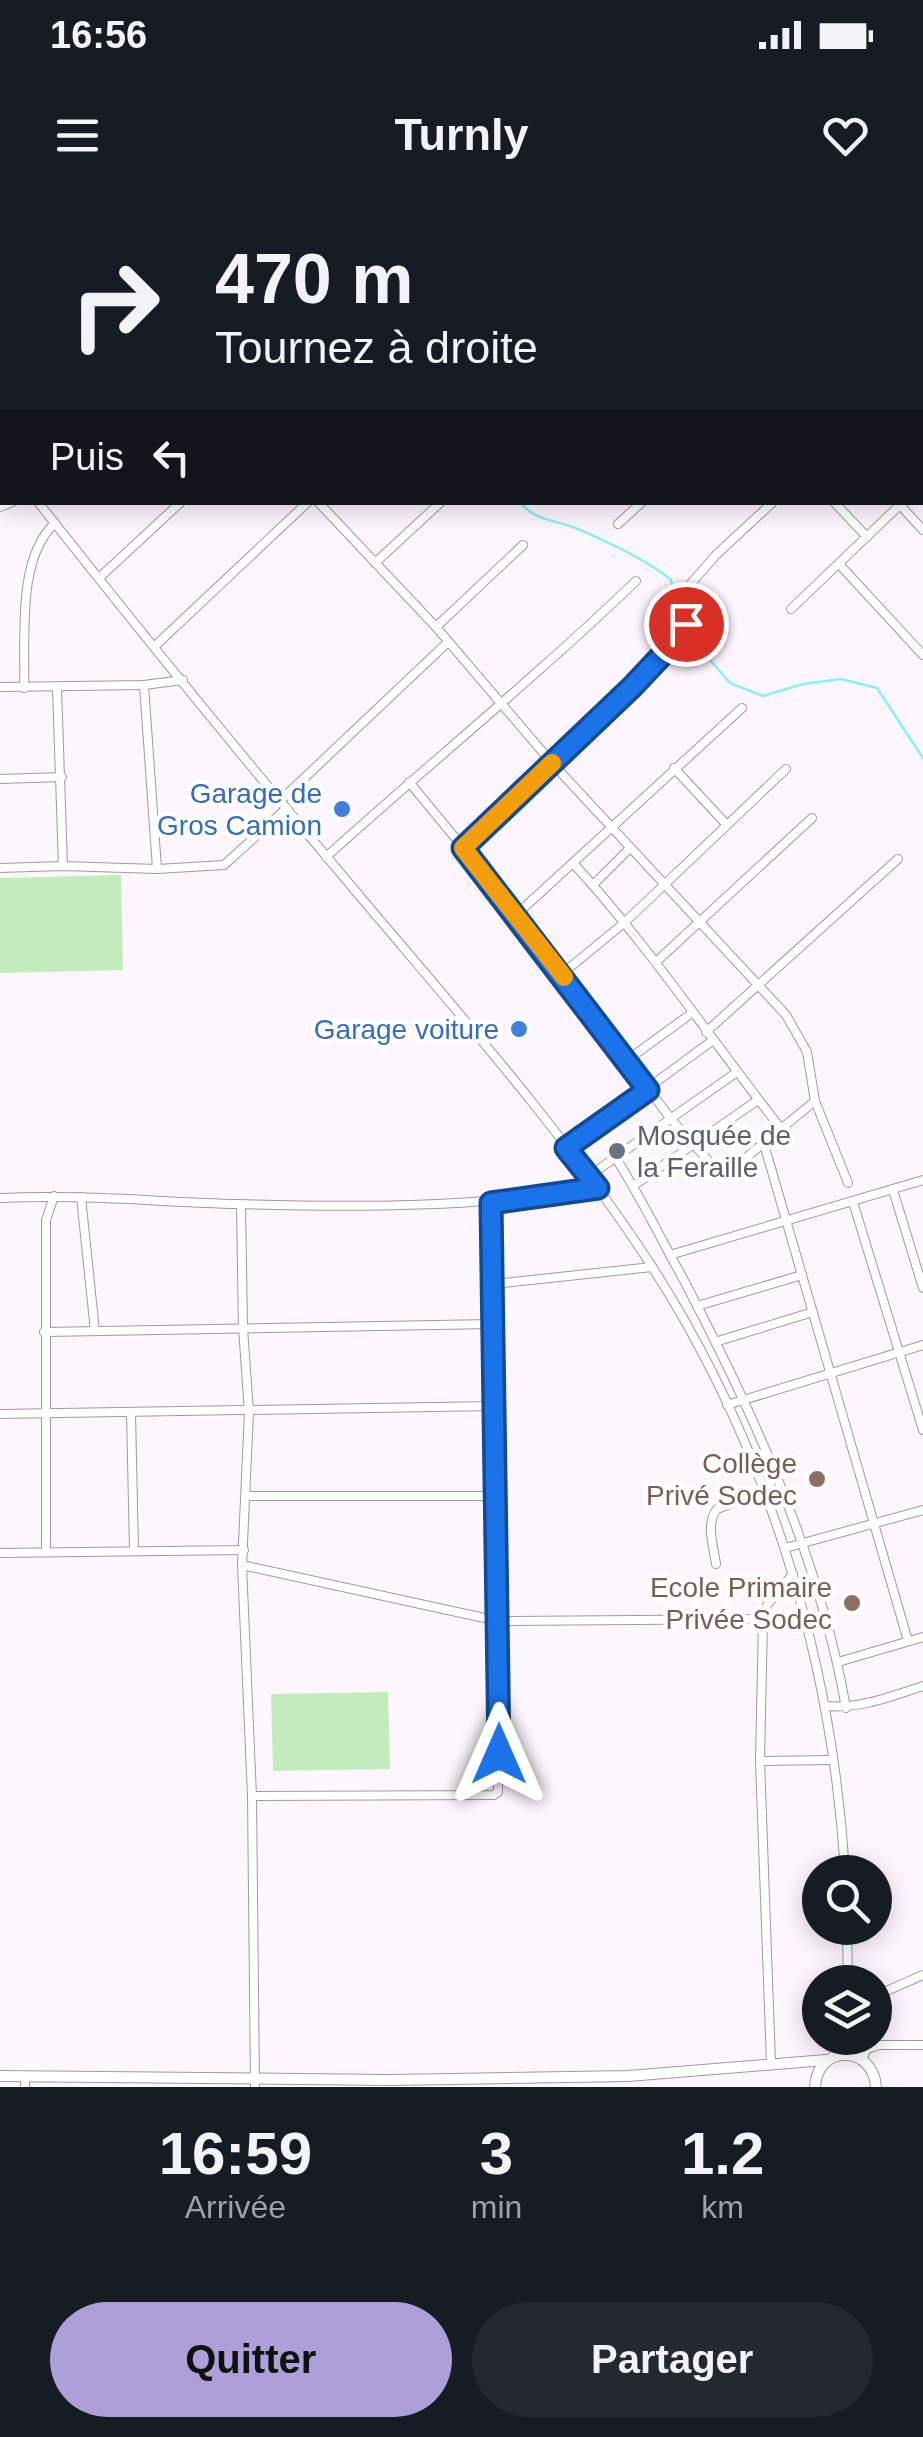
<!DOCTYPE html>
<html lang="fr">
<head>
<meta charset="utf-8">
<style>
	body { margin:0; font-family:Arial,sans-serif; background:#242831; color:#f1f3f6; height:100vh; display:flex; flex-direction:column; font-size:38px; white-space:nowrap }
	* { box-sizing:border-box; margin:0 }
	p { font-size:32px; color:#9ea1a6 }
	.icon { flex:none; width:55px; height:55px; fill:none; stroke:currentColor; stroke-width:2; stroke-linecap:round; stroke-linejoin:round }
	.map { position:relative; height:1887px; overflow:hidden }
	.side { display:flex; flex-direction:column; background:#171b24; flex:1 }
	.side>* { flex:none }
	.banner { position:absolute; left:0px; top:0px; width:925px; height:305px; box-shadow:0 5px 25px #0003; background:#171b24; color:#f1f3f6; overflow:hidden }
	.buttons { position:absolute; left:802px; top:1655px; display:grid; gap:20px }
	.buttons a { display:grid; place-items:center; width:90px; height:90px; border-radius:50%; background:#171b24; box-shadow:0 5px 25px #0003; font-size:50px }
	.pin { position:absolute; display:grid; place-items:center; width:85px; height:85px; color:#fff; margin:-42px; border:5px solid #fff; border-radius:50%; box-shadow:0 2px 10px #0007 }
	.me { position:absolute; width:110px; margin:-55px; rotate:0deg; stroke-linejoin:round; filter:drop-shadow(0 0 8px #0008) }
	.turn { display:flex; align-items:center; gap:35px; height:210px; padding:0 50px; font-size:45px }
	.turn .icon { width:130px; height:130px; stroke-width:2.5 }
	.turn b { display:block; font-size:70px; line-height:85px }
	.then { display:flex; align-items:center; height:95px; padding:0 50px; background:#0003; gap:20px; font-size:38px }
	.eta { display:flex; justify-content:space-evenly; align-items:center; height:170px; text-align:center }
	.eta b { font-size:60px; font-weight:700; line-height:70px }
	.button { display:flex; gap:20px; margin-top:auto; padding:20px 50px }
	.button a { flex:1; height:115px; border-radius:60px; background:#aba0d8; color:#111; font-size:40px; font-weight:700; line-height:115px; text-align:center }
	.button a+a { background:#242831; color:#f1f3f6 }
	.status { display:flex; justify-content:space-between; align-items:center; height:70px; padding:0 50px; background:#171b24; direction:ltr }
	.status svg { height:28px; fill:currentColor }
	header { display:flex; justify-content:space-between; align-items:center; height:130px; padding:0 50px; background:#171b24; font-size:45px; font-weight:700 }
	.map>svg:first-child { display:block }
	.green { fill:#c3ecbd }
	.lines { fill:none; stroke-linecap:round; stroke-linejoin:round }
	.stream { stroke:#8beefb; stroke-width:2.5 }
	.minor-casing { stroke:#a397a4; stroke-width:10 }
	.major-casing { stroke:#a397a4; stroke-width:12 }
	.minor { stroke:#fff; stroke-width:8 }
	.major { stroke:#fff; stroke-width:10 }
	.route-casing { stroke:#114b97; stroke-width:25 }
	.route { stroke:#1a73e8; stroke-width:18 }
	.slow { stroke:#f59e0b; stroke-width:18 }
	.shop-dot { fill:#3f7fe0; stroke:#fff; stroke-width:4 }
	.worship-dot { fill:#6b7280; stroke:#fff; stroke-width:4 }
	.education-dot { fill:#8d6e63; stroke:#fff; stroke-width:4 }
	.labels { text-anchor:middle; stroke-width:9; stroke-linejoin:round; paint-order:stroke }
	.shop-label { font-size:28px; fill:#366cbe; stroke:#fff; text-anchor:end }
	.worship-label { font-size:28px; fill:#5b616d; stroke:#fff; text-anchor:start }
	.education-label { font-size:28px; fill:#785e54; stroke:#fff; text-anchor:end }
</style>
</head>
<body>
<div class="status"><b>16:56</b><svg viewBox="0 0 49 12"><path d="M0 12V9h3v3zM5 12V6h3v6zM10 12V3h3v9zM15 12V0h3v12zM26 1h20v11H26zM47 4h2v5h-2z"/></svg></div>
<header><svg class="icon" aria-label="menu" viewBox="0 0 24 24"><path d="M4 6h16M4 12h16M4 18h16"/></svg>Turnly<svg class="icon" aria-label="heart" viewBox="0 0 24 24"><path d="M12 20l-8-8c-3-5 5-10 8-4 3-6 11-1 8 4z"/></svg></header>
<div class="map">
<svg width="923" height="1887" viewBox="0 0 923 1887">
	<rect width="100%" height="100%" fill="#fef6fe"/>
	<!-- green -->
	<g class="green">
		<path d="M 121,675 L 123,770 L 0,773 L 0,678 Z"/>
		<path d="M 388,1492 L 390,1569 L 273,1571 L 271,1494 Z"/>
	</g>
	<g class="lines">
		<!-- stream -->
		<g class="stream">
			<path d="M 208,0 L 211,2"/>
			<path d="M 520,302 C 537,323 556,319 578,329 C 607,342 648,360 671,380 L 675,401 L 679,403"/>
			<path d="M 686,406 L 694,413 L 690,433 L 693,440 L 730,483 L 763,496 L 803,484 L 841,479 L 877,488 L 923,558"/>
		</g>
		<defs>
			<g id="minor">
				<path d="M 35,0 L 38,2"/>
				<path d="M 336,0 L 339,2"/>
				<path d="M 637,0 L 639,2"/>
				<path d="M 738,0 L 741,2"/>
				<path d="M 814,0 L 817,2"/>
				<path d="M 121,2 L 123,0"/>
				<path d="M 325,2 L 328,0"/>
				<path d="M 451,2 L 454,0"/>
				<path d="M 581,2 L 583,0"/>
				<path d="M 706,2 L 708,0"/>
				<path d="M 879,2 L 882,0"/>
				<path d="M 922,42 L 923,41"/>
				<path d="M 922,107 L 923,107"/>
				<path d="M 0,112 L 2,109"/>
				<path d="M 922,164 L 923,164"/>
				<path d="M 922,195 L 923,196"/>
				<path d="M 0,232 L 2,229"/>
				<path d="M 0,256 L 2,259"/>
				<path d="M 922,283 L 923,283"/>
				<path d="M 38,302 C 142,434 249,565 358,694 C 459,814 565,933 651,1065 C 768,1247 832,1458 845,1672"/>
				<path d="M 318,302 L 436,427 L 552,563 L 786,815 L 807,852 L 815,901 L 848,983"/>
				<path d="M 834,302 L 867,337"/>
				<path d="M 900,305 L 923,330"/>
				<path d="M 0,307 L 12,302"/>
				<path d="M 618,324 L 642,302"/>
				<path d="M 375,363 L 441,302"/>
				<path d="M 839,364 L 923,455"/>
				<path d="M 99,378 L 181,302"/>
				<path d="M 791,409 L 903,302"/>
				<path d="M 436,427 L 523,345"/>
				<path d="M 155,446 L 308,302"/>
				<path d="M 144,485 L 157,669"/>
				<path d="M 0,487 L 144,485 L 183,480"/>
				<path d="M 24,488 C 26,439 16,359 55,323"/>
				<path d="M 57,488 L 63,666"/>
				<path d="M 674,568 L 726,624"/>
				<path d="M 0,579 L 62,577"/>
				<path d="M 409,582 L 500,692 L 671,919 L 715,968 L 738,964 L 815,901"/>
				<path d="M 281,600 L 448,442"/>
				<path d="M 463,648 L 632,487 L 680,436 L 686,424 L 683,401 L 687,388 L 716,355 L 773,302"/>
				<path d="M 326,657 C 429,564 536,477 636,381"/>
				<path d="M 573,663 C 649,746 712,841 782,930"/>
				<path d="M 0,668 L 63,666 L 157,669 L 224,665 L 287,608"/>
				<path d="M 593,685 L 630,648"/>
				<path d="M 517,714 L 742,508"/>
				<path d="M 656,762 L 812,618"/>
				<path d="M 562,774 L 624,723 L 786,569"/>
				<path d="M 706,832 L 898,659"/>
				<path d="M 626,861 L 692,813"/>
				<path d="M 764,944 L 908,1441"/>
				<path d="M 566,948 L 712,841"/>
				<path d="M 617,960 C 640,996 659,1035 680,1073 C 751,1207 820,1358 846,1508"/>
				<path d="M 589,976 L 737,872"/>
				<path d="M 633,986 L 758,900"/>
				<path d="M 893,990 L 923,1088"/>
				<path d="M 81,997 L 95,1131"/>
				<path d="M 0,998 C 80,994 158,1002 238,1004 C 358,1008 480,1007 598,988"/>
				<path d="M 853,1002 L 923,1230"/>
				<path d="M 241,1005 L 243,1128 L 249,1212 L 242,1365 L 252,1596 L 255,1887"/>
				<path d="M 670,1055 L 923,980"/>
				<path d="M 494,1084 L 652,1067"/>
				<path d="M 697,1106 L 802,1075"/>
				<path d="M 44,1132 L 492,1124"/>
				<path d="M 715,1142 L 813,1112"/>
				<path d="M 727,1205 L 923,1145"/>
				<path d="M 131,1213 L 134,1351"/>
				<path d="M 0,1214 L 494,1206"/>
				<path d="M 246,1296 L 495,1296"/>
				<path d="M 785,1348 L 923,1310"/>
				<path d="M 46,1352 L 46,1020 L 54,996"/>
				<path d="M 0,1353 L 244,1350"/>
				<path d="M 716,1364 C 714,1347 705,1324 717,1309 L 764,1291"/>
				<path d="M 242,1365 L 498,1421 L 763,1419"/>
				<path d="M 838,1462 L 923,1437"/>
				<path d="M 825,1506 C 860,1509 890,1497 923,1486"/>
				<path d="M 760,1561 L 833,1560"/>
				<path d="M 252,1596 L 494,1595 L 498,1592 L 498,1421 L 492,1124 L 494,1084 L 491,1003"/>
				<path d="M 847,1728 L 848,1782"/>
				<path d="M 875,1796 L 923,1775"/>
				<path d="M 854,1838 L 858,1857"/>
				<path d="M 834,1856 L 840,1838"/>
				<path d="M 862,1859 L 867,1849 L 879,1845 L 923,1845"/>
				<path d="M 771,1863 L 760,1561 L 763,1419 L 767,1405 L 793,1374"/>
				<path d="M 25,1877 L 25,1887"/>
			</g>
			<g id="major">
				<path d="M 0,1876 L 391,1880 L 628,1876 L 826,1860"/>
				<path d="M 815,1887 C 817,1844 873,1844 876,1887"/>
			</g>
		</defs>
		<!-- minor casing -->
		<use href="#minor" class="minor-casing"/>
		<!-- major casing -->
		<use href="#major" class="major-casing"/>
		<!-- minor -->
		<use href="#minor" class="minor"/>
		<!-- major -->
		<use href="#major" class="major"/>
	</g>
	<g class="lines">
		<defs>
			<path id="route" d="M 499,1554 L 491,1003 L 598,988 L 566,948 L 648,890 L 463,648 L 632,487 L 680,436 L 686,424"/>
		</defs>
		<!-- route casing -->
		<use href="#route" class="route-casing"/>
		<!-- route -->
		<use href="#route" class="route"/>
		<!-- slow -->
		<path class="slow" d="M 552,563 L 463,648 L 564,777"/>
	</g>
	<!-- markers -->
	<g class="shop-dot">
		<circle cx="342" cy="609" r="10"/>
		<circle cx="519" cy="829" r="10"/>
	</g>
	<circle class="worship-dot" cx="617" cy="951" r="10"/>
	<g class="education-dot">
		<circle cx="817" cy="1279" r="10"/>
		<circle cx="852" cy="1403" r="10"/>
	</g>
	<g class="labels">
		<!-- shop labels -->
		<g class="shop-label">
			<text x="322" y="603">Garage de<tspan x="322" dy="32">Gros Camion</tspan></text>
			<text x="499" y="839">Garage voiture</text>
		</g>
		<!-- worship labels -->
		<g class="worship-label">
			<text x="637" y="945">Mosquée de<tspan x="637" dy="32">la Feraille</tspan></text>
		</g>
		<!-- education labels -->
		<g class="education-label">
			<text x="797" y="1273">Collège<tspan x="797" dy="32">Privé Sodec</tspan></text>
			<text x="832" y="1397">Ecole Primaire<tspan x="832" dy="32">Privée Sodec</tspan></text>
		</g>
	</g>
</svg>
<div class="buttons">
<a><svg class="icon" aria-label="search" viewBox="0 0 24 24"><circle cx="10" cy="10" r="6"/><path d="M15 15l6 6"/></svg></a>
<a><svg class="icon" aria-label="layers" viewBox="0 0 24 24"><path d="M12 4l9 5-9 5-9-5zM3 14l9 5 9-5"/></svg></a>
</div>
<div class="pin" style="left:686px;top:424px;background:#d93025"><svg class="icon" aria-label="arrive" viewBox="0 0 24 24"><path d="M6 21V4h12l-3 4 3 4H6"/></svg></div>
<svg class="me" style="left:499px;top:1554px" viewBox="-20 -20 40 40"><path d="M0-17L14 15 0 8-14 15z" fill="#1a73e8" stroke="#fff" stroke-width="4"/></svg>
<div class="banner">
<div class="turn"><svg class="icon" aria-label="right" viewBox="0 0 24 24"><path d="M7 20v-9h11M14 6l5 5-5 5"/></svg><div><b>470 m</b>Tournez à droite</div></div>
<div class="then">Puis<svg class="icon" aria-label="left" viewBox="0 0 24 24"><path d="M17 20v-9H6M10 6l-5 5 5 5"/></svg></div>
</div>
</div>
<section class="side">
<div class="eta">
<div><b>16:59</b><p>Arrivée</p></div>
<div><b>3</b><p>min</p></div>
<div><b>1.2</b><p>km</p></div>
</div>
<div class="button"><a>Quitter</a><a>Partager</a></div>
</section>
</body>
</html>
